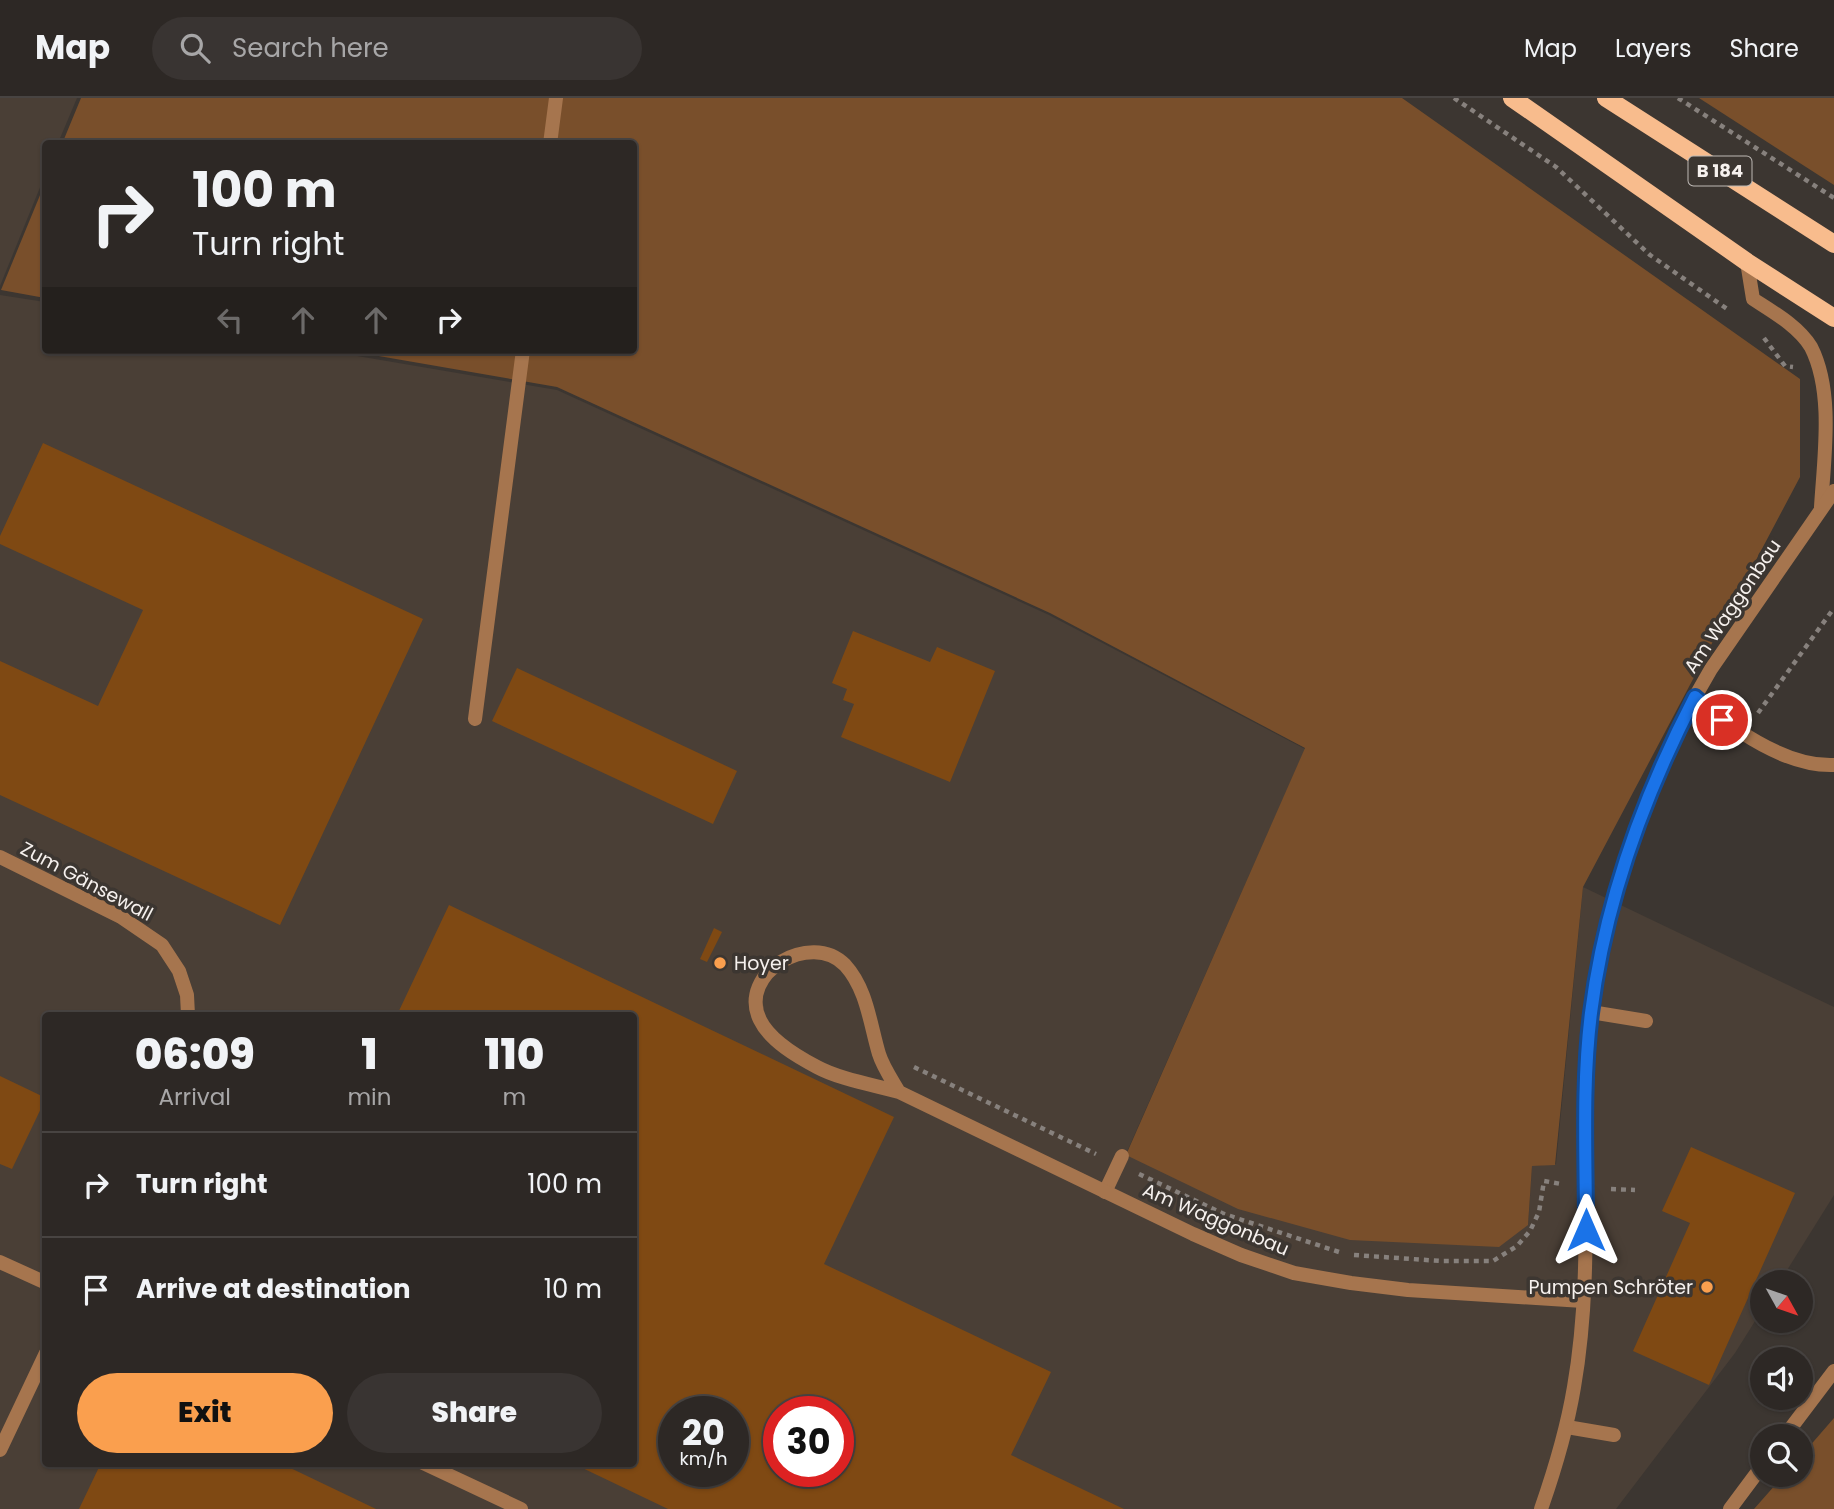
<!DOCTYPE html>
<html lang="en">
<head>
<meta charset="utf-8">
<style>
	body { margin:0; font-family:Poppins,sans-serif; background:#393432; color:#f1f3f6; height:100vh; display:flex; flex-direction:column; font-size:26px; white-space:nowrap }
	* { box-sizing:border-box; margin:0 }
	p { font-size:23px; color:#a7a6a7 }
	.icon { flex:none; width:38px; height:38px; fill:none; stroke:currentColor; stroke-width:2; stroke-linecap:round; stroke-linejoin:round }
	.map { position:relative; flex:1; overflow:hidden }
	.side { position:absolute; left:42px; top:914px; width:595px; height:455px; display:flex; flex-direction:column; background:#2d2825; border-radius:7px; box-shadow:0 2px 5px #0004,0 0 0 2px #484442 }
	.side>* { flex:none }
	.top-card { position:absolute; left:42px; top:42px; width:595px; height:214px; border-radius:7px; box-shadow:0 2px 5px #0004,0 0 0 2px #484442; background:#2d2825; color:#f1f3f6; overflow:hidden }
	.needle { width:46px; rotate:130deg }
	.controls { position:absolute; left:1750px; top:1172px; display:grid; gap:14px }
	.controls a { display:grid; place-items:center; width:63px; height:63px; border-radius:50%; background:#2d2825; box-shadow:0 2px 5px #0004,0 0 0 2px #484442; font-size:35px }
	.speed { position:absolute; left:658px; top:1298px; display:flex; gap:14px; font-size:35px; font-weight:700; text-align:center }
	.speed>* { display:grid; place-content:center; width:91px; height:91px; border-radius:50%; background:#2d2825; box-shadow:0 2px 5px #0004,0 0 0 2px #484442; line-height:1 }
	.speed small { font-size:18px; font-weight:400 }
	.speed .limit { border:10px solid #d22; background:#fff; color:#111 }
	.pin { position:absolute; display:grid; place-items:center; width:60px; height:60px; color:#fff; margin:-30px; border:4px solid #fff; border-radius:50%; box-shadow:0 2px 7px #0007 }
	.me { position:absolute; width:77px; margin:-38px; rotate:0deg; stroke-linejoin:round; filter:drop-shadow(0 0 5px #0008) }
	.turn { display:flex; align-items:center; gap:24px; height:147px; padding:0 35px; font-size:32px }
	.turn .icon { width:91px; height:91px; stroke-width:2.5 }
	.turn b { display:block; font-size:49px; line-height:60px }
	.lanes { display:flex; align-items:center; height:66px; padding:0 35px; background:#0003; justify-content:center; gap:35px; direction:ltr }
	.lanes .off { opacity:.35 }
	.eta { display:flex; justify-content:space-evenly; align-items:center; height:119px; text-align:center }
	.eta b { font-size:42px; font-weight:800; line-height:49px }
	.button { display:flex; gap:14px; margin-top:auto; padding:14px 35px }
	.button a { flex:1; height:80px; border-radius:42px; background:#fa9f4e; color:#111; font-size:28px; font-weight:800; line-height:80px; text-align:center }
	.button a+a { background:#393432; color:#f1f3f6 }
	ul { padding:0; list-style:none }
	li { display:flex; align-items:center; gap:21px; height:105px; padding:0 35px; border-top:2px solid #484442 }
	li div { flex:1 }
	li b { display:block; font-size:26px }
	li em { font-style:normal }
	header { display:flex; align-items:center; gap:42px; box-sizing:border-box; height:98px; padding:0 35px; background:#2d2825; border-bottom:2px solid #484442 }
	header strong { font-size:33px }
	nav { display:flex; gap:38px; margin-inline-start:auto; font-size:24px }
	.search { width:490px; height:63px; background:#393432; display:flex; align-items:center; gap:18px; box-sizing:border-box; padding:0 24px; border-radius:38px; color:#a7a6a7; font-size:26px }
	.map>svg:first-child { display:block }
	.built { fill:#4a3f36; fill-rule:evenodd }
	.green { fill:#794f2b }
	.building { fill:#7f4913; fill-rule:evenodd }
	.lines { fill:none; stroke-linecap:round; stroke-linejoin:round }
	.path { stroke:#87817d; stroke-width:4.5; stroke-dasharray:5 5; stroke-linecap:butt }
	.lane { stroke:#a6754e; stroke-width:14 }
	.street { stroke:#a6754e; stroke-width:14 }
	.primary { stroke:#f8bc8d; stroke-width:18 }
	.route-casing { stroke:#114b97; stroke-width:18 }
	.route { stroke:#1a73e8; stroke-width:12 }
	.poi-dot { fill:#fa9f4e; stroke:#3c3631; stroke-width:2.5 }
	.labels { text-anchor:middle; stroke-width:7; stroke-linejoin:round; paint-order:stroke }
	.shield { fill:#3c3631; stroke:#beb9b5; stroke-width:2 }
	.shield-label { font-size:18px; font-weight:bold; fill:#f6f1ee }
	.street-label { font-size:19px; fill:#f6f1ee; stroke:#3c3631 }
	.poi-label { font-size:19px; fill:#f6f1ee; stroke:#3c3631; text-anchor:start }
</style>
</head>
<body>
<header>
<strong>Map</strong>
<div class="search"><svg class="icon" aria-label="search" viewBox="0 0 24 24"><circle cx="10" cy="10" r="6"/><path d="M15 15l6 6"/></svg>Search here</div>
<nav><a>Map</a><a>Layers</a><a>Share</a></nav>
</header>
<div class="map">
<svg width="1834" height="1411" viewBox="0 0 1834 1411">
	<rect width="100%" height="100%" fill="#3c3631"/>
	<!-- built -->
	<g class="built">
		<path d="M 0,0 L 77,0 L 58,45 L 46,46 L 45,77 L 0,188 Z"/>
		<path d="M 0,197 L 45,204 L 46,252 L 322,252 L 557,292 L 1049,517 L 1305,651 L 1126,1056 L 1528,1127 L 1532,1068 L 1556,1066 L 1583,789 L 1834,909 L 1834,1097 L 1779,1185 L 1762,1185 L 1762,1212 L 1735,1255 L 1616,1411 L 0,1411 ZM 46,917 L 634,917 L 634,1365 L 46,1365 ZM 674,1314 L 733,1314 L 733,1374 L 674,1374 ZM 779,1314 L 838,1314 L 838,1374 L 779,1374 Z"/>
	</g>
	<!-- green -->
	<g class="green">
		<path d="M 81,0 L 1402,0 L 1800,281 L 1800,379 L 1583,789 L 1555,1067 L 1532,1068 L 1528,1127 L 1499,1149 L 1350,1142 L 1238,1111 L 1126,1057 L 1305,650 L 1050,515 L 557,289 L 344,252 L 634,252 L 634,46 L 62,46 Z"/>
		<path d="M 1699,0 L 1834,0 L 1834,87 Z"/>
		<path d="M 45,85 L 45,200 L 1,192 Z"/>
		<path d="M 1834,1320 L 1834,1411 L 1754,1411 L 1784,1377 L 1801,1377 L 1801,1358 Z"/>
	</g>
	<!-- building -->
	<g class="building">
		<path d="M 43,345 L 423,521 L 280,827 L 0,697 L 0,563 L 98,608 L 143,512 L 0,446 L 0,438 Z"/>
		<path d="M 853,533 L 930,564 L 937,549 L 995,573 L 950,684 L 841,639 L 854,606 L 843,602 L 847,591 L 832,585 Z"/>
		<path d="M 517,570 L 737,673 L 713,726 L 492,623 Z"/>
		<path d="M 449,807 L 894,1019 L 824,1166 L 1051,1274 L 1011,1357 L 1124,1411 L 668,1411 L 572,1365 L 634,1365 L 634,917 L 397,917 ZM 674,1314 L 733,1314 L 733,1374 L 674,1374 ZM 779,1314 L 838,1314 L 838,1374 L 779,1374 Z"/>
		<path d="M 714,830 L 722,834 L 707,864 L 700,861 Z"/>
		<path d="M 0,978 L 46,1000 L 12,1071 L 0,1066 Z"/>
		<path d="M 1691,1049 L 1795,1095 L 1709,1287 L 1633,1253 L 1690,1125 L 1662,1113 Z"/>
		<path d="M 101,1365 L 280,1365 L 376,1411 L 79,1411 Z"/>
	</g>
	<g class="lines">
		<!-- path -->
		<g class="path">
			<path d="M 1454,0 L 1556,69 L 1650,157 L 1730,213"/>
			<path d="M 1678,0 L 1834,100"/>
			<path d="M 1764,240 L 1785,268 L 1793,269"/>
			<path d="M 1758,615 L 1834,510"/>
			<path d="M 914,969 L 1096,1056"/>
			<path d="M 1139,1076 L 1224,1116 L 1342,1155"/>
			<path d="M 1611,1091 L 1635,1092"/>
			<path d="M 1354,1157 L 1441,1163 L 1493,1163 L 1517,1148 L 1530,1133 L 1539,1114 L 1544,1083 L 1561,1086"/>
		</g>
		<!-- lane -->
		<g class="lane">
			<path d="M 550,46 L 556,0"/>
			<path d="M 1695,599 C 1730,629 1785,669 1834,667"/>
			<path d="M 475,621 L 523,252"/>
			<path d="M 1591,914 L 1646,923"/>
			<path d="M 1105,1094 L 1122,1058"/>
			<path d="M 1567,1329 L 1614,1337"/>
			<path d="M 1784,1339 L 1834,1273"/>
			<path d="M 1730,1411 L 1762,1368"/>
		</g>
		<!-- street -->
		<g class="street">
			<path d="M 1747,164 L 1753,201 C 1773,214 1798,228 1811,249 C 1834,294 1824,359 1821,409"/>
			<path d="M 0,759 L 121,819 L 162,847 L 179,873 L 187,897 L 188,917"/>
			<path d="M 899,994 C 874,987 839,981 817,969 C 798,959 770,943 760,922 C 737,875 811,832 845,867 C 867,891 870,926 879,956 C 883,969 892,982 899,994 L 1193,1136 L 1241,1157 L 1294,1175 L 1351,1185 L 1408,1192 L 1583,1203"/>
			<path d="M 0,1164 L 46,1185"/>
			<path d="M 0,1352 L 46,1255"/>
			<path d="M 423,1365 L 521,1411"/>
			<path d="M 1541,1411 C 1555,1371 1567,1331 1574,1289 C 1593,1180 1582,1070 1587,961 C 1589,920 1597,880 1605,841 C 1628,741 1659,659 1711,571 L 1834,393"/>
		</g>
		<!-- primary -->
		<g class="primary">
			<path d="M 1512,0 L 1747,164 L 1834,220"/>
			<path d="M 1606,0 L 1834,146"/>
		</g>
	</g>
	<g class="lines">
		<defs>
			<path id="route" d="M 1586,1132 C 1586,1060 1582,986 1591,915 C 1605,803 1643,699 1695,599 L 1722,622"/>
		</defs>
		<!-- route casing -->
		<use href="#route" class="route-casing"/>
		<!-- route -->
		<use href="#route" class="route"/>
	</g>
	<!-- markers -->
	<g class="poi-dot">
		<circle cx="720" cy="865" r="7"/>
		<circle cx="1707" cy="1189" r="7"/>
	</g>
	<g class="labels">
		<!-- shield labels -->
		<rect class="shield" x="1688.5" y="58.5" width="63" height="29" rx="5"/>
		<g class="shield-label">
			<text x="1720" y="79">B 184</text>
		</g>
		<!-- street labels -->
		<g class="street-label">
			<text transform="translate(1732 508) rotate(-56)" y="7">Am Waggonbau</text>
			<text transform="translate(87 783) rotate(28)" y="7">Zum Gänsewall</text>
			<text transform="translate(1216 1121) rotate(23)" y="7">Am Waggonbau</text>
		</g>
		<!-- poi labels -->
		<g class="poi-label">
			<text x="734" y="872">Hoyer</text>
			<text x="1693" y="1196" text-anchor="end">Pumpen Schröter</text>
		</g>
	</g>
</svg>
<div class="controls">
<a><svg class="needle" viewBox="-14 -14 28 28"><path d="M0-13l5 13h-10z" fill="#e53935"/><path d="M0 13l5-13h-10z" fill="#a7a6a7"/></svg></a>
<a><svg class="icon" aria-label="sound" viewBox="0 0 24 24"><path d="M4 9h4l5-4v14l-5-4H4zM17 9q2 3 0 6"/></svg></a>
<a><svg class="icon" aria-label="search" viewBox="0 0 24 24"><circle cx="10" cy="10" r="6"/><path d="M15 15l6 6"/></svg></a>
</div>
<div class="speed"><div>20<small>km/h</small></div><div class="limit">30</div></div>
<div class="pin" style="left:1722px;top:622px;background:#d93025"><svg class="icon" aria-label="arrive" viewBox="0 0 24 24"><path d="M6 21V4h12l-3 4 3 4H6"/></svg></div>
<svg class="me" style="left:1586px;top:1132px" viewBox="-20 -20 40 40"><path d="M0-17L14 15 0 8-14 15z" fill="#1a73e8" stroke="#fff" stroke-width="4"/></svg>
<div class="top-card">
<div class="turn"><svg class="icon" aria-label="right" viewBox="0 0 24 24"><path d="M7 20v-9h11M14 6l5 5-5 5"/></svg><div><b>100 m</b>Turn right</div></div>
<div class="lanes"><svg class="icon off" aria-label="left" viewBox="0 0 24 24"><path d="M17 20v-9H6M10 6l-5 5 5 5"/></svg><svg class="icon off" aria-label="ahead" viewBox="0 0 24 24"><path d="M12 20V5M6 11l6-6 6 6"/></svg><svg class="icon off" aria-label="ahead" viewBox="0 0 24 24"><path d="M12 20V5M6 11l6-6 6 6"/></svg><svg class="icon" aria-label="right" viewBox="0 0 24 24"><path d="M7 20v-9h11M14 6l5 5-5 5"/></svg></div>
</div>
<section class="side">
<div class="eta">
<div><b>06:09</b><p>Arrival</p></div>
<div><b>1</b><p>min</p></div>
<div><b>110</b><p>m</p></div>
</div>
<ul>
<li><svg class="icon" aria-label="right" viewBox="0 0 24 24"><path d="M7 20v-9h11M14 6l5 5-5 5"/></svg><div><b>Turn right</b></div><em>100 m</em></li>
<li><svg class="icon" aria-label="arrive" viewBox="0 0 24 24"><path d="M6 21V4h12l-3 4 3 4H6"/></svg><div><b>Arrive at destination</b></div><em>10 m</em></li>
</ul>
<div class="button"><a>Exit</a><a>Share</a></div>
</section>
</div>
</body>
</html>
